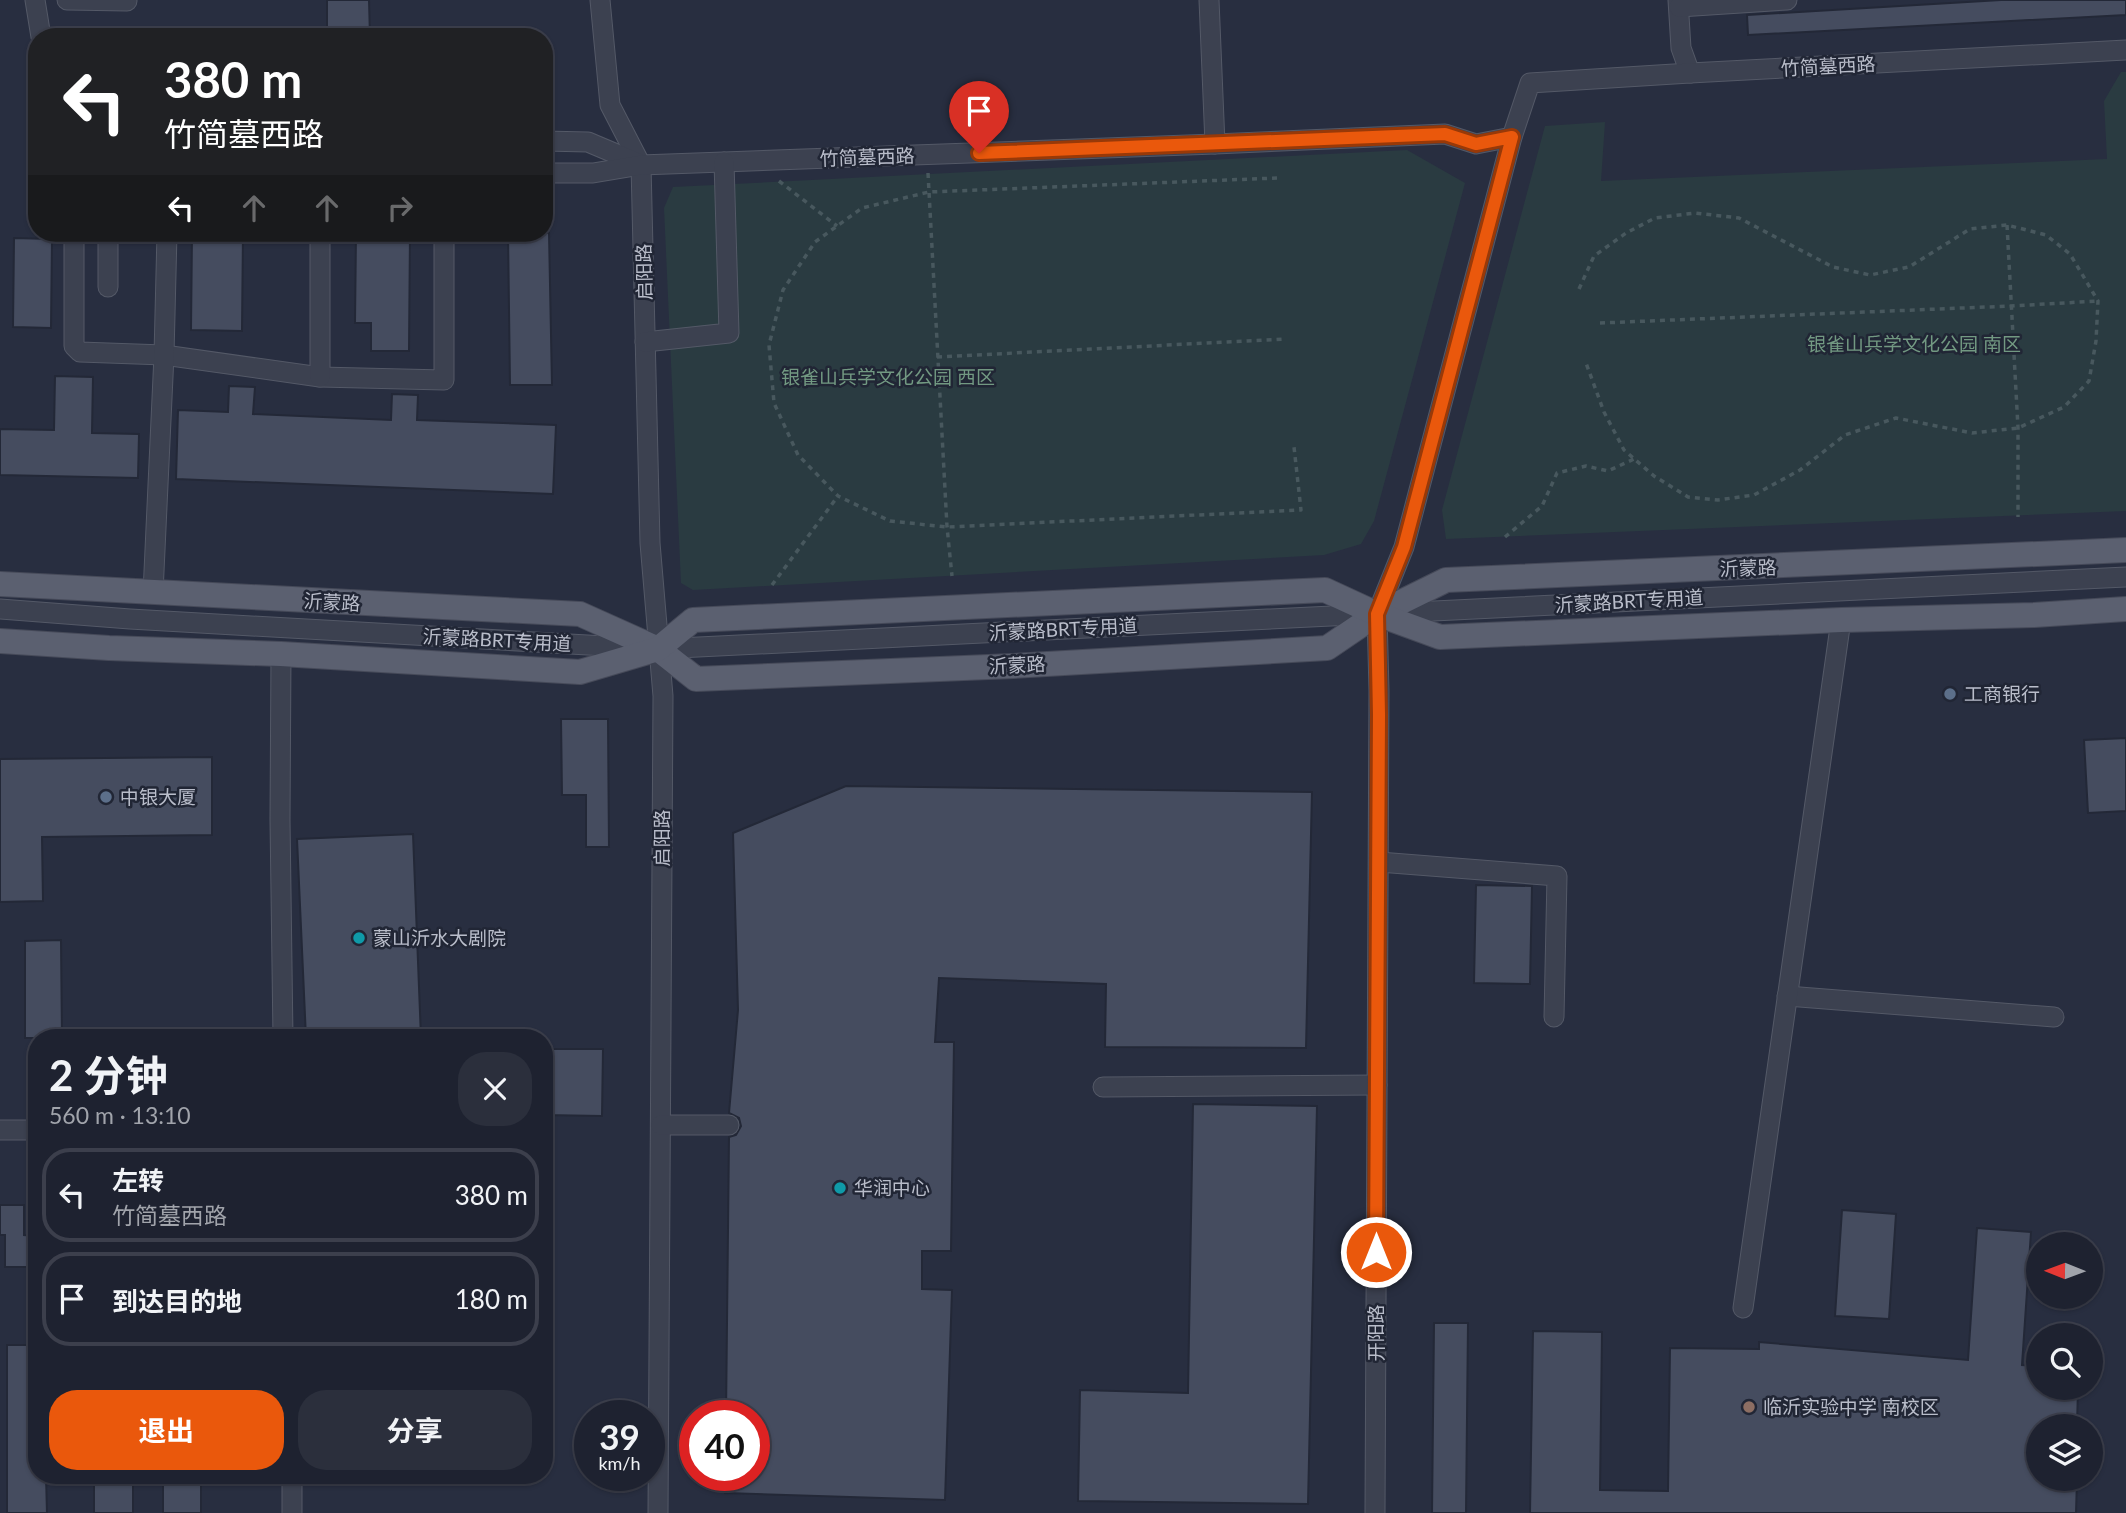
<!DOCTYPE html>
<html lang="zh">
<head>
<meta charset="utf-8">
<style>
	body { margin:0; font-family:Lato,"Noto Sans SC",sans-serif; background:#2b2f3c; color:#f1f3f6; height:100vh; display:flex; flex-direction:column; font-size:26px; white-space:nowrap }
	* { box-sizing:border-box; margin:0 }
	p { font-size:23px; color:#a1a4ab }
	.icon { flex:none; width:38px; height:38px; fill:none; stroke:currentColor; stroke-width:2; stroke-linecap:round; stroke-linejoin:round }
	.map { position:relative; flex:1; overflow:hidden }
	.panel { position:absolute; left:28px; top:1029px; width:525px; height:455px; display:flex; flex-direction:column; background:#1e2230; border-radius:28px; box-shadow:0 2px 5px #0004,0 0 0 2px #3c3f4c }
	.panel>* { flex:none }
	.guide { position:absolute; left:28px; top:28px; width:525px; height:214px; border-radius:28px; box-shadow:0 2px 5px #0004,0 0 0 2px #3c3f4c; background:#202124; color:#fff; overflow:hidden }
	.needle { width:46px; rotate:271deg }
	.buttons { position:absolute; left:2026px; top:1232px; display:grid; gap:14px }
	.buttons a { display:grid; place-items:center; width:77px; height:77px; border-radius:50%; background:#1e2230; box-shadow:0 2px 5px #0004,0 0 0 2px #3c3f4c; font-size:35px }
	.speed { position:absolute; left:574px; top:1400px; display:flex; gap:14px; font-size:35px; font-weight:700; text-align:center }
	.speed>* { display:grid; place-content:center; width:91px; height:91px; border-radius:50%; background:#1e2230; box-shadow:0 2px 5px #0004,0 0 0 2px #3c3f4c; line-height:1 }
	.speed small { font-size:18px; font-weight:400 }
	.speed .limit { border:10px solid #d22; background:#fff; color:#111 }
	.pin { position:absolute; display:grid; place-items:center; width:60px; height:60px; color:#fff; margin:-72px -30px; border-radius:50% 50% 50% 0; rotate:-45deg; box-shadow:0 0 7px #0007 }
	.pin .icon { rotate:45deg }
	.me { position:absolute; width:77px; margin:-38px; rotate:0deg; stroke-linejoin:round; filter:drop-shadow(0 0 5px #0008) }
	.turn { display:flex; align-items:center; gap:24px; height:147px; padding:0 21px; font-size:32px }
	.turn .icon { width:91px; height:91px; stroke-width:2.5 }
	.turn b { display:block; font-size:49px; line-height:60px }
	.lanes { display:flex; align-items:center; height:66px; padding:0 21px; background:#0003; justify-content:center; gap:35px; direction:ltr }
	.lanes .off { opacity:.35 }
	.round { display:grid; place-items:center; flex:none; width:74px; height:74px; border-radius:28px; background:#2b2f3c }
	.overview { display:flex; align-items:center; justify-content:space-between; height:119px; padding:0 21px }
	h1 { font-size:42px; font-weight:700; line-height:52px }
	.primary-button { display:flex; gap:14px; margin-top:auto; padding:14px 21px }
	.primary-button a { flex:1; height:80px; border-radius:28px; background:#ea580c; color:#fff; font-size:28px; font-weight:700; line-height:80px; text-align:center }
	.primary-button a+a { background:#2b2f3c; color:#f1f3f6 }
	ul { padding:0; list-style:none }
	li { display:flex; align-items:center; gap:21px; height:94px; margin:0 14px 10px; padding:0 7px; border:4px solid #3c3f4c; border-radius:28px }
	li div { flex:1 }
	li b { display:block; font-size:26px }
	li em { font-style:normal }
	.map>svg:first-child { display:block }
	.green { fill:#2a3b41 }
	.building { fill:#454c5f; stroke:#232837; stroke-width:2 }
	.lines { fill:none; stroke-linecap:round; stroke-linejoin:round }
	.minor-casing { stroke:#545967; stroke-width:21 }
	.major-casing { stroke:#464a59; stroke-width:26 }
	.path { stroke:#48585e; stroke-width:3.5; stroke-dasharray:5 5; stroke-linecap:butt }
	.minor { stroke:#3c4150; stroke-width:19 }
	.major { stroke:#5b6070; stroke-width:24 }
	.route-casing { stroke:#983908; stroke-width:18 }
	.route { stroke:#ea580c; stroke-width:12 }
	.service-dot { fill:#5c6f8a; stroke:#212635; stroke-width:2.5 }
	.culture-dot { fill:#0f9aa8; stroke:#212635; stroke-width:2.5 }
	.education-dot { fill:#8d6e63; stroke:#212635; stroke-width:2.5 }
	.labels { text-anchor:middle; stroke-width:5; stroke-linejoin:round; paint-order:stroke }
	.street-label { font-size:19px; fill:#b9bdca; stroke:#212635 }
	.park-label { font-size:19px; fill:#729982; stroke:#212635 }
	.poi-label { font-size:19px; fill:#b9bdca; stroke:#212635; text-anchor:start }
</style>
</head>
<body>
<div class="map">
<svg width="2126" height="1513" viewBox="0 0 2126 1513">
	<rect width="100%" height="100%" fill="#282e40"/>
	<!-- green -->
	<g class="green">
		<path d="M 2121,72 L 2126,72 L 2126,511 L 1446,539 L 1442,510 L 1545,126 L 1605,122 L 1601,181 L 2107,159 L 2104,101 Z"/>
		<path d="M 1407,150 L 1465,183 L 1374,521 L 1361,544 L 1324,555 L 693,590 L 681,583 L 664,208 L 673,187 Z"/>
	</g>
	<!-- building -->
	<g class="building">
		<path d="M 327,0 L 369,0 L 370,37 L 327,37 Z"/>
		<path d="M 2001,0 L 2126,0 L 2126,15 L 1748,35 L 1747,15 Z"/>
		<path d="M 192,233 L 243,233 L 242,331 L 191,330 Z"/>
		<path d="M 356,233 L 410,233 L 409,351 L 371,351 L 371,323 L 355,323 Z"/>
		<path d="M 508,233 L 549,233 L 552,385 L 510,385 Z"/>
		<path d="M 14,238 L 52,239 L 51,328 L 13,327 Z"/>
		<path d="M 55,376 L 93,377 L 92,433 L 139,434 L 138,478 L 0,475 L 0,429 L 54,430 Z"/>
		<path d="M 229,386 L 255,387 L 253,414 L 391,420 L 392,394 L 418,395 L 417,420 L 556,425 L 553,494 L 176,479 L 178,410 L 228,412 Z"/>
		<path d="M 561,719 L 608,719 L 609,847 L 586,847 L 586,795 L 562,795 Z"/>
		<path d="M 2126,738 L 2126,811 L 2088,813 L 2084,740 Z"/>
		<path d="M 212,757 L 212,835 L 42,837 L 43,901 L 0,902 L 0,759 Z"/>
		<path d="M 846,786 L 1312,792 L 1306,1048 L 1105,1047 L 1106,984 L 939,978 L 935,1042 L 954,1042 L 951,1251 L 922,1251 L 922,1289 L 952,1290 L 945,1500 L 725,1493 L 725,1475 L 754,1475 L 754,1416 L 726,1416 L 729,1137 L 736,1135 L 741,1126 L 739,1118 L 729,1113 L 738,1010 L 733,833 Z"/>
		<path d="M 413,834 L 421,1038 L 306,1038 L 297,839 Z"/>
		<path d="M 1476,885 L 1532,886 L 1530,984 L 1474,983 Z"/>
		<path d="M 61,940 L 62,1038 L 25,1038 L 25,941 Z"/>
		<path d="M 544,1049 L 603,1049 L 602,1116 L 544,1115 Z"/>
		<path d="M 1193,1104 L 1317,1106 L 1308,1504 L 1078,1501 L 1080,1390 L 1188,1393 Z"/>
		<path d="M 0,1205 L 24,1205 L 24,1235 L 37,1236 L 37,1267 L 5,1267 L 5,1235 L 0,1235 Z"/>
		<path d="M 1842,1210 L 1896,1214 L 1889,1319 L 1835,1316 Z"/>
		<path d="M 1977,1228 L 2031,1232 L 2022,1365 L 2039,1366 L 2039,1388 L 2078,1388 L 2077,1426 L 2039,1426 L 2039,1479 L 2077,1479 L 2076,1513 L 1530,1513 L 1533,1331 L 1602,1332 L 1600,1490 L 1668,1491 L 1670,1348 L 1759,1349 L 1759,1342 L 1968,1360 Z"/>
		<path d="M 1434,1323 L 1468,1323 L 1466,1513 L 1432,1513 Z"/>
		<path d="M 7,1345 L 37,1345 L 37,1475 L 46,1475 L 47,1513 L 7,1513 Z"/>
		<rect x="94" y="1475" width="39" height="38"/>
		<rect x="163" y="1475" width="38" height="38"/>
	</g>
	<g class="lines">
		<defs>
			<g id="minor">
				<path d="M 35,0 L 41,37"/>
				<path d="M 67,0 L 127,1"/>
				<path d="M 600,0 L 610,105 L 641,165 L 650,543 L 663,696 L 658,1513"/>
				<path d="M 1209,0 L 1215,144"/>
				<path d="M 1678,0 L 1681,48 L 1690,73"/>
				<path d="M 1679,7 L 1787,0"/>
				<path d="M 544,141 L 588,142 L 640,164"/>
				<path d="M 544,173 L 593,173 L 641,165 L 1215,144 L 1445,134 L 1476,144 L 1512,137"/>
				<path d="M 74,233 L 74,346 L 80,352 L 164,355 L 320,377 L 444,380 L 444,233"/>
				<path d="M 320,233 L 320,377"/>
				<path d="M 108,287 L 108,233"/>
				<path d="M 645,342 L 729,333 L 724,162"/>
				<path d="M 153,593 L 164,355 L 167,233"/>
				<path d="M 0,609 L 130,619 L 658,649 L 2126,577"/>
				<path d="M 281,654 L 280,820 L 283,1038"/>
				<path d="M 1379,862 L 1557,876 L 1554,1017"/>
				<path d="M 1787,996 L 2054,1017"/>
				<path d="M 1103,1087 L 1377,1085"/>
				<path d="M 661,1125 L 729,1125"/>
				<path d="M 0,1130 L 37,1130"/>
				<path d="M 1743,1308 L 1841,620"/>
				<path d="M 292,1475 L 292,1513"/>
				<path d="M 1375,1513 L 1379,691 L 1377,614 L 1404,547 L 1512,137 L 1530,83 L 1690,73 L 2126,50"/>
			</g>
			<g id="major">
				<path d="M 0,584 L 580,614 L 658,649 L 696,679 L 1013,666 L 1327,648 L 1377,614 L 1446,580 L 2126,550"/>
				<path d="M 0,641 L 109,648 L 281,654 L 580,672 L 658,649 L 693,620 L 1325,590 L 1377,614 L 1440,637 L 1841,620 L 2034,615 L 2126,609"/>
			</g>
		</defs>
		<!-- minor casing -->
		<use href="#minor" class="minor-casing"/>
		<!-- major casing -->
		<use href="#major" class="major-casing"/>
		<!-- path -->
		<g class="path">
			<path d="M 928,173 L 947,527 L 952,576"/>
			<path d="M 1277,178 L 929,192 L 862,208 L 815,242 L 783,290 L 769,345 L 774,403 L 798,455 L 838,496 L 890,521 L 947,527 L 1301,510 L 1294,447"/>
			<path d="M 779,181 L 837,226"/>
			<path d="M 2007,225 L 2018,428 L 2018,517"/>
			<path d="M 1579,289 L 1594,256 L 1626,233 L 1655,218 L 1695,213 L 1739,218 L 1833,267 L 1870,275 L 1909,267 L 1970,229 L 2007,225 L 2046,235 L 2070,254 L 2098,301 L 2096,341 L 2089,381 L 2064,407 L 2018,428 L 1972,433 L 1896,418 L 1845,435 L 1800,470 L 1754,495 L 1718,500 L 1688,497 L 1654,476 L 1624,450 L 1604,412 L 1586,363"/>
			<path d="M 1600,323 L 2011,306 L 2098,301"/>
			<path d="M 937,357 L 1285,339"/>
			<path d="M 1505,537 L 1542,506 L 1557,473 L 1586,466 L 1608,471 L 1634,459"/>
			<path d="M 772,585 L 838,496"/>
		</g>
		<!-- minor -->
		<use href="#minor" class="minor"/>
		<!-- major -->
		<use href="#major" class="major"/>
	</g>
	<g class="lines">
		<defs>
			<path id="route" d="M 979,153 L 1445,134 L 1476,144 L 1512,137 L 1404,547 L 1377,614 L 1379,715 L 1376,1252"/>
		</defs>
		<!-- route casing -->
		<use href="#route" class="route-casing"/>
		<!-- route -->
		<use href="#route" class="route"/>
	</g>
	<!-- markers -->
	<g class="service-dot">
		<circle cx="1950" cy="694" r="7"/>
		<circle cx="106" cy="797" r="7"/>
	</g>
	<g class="culture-dot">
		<circle cx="359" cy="938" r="7"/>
		<circle cx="840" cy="1188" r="7"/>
	</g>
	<circle class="education-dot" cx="1749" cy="1407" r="7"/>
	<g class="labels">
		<!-- street labels -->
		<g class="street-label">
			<text transform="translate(1828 66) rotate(-3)" y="7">竹简墓西路</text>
			<text transform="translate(867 157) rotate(-2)" y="7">竹简墓西路</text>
			<text transform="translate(644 272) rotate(-91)" y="7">启阳路</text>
			<text transform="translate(1748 568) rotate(-2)" y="7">沂蒙路</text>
			<text transform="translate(1629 601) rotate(-3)" y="7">沂蒙路BRT专用道</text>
			<text transform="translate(332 602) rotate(3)" y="7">沂蒙路</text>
			<text transform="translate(1063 629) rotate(-3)" y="7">沂蒙路BRT专用道</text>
			<text transform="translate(497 640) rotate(3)" y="7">沂蒙路BRT专用道</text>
			<text transform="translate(1017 665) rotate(-3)" y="7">沂蒙路</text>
			<text transform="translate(662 838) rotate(-90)" y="7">启阳路</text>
			<text transform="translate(1376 1333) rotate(-90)" y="7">开阳路</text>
		</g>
		<!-- park labels -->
		<g class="park-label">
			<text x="1914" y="351">银雀山兵学文化公园 南区</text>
			<text x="888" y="384">银雀山兵学文化公园 西区</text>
		</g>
		<!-- poi labels -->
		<g class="poi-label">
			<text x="1964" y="701">工商银行</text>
			<text x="120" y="804">中银大厦</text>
			<text x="373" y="945">蒙山沂水大剧院</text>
			<text x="854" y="1195">华润中心</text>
			<text x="1763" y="1414">临沂实验中学 南校区</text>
		</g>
	</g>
</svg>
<div class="buttons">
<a><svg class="needle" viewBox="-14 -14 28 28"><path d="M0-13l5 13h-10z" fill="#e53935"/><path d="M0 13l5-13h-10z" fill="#a1a4ab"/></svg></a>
<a><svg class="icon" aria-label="search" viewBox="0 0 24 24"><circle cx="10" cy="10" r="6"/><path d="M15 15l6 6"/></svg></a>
<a><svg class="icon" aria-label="layers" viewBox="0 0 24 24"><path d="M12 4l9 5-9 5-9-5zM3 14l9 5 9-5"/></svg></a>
</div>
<div class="speed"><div>39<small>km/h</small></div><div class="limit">40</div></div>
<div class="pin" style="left:979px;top:153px;background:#d93025"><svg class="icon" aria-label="arrive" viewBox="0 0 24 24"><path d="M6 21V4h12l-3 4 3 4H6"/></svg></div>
<svg class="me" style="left:1376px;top:1252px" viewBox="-20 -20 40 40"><circle r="17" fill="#ea580c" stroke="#fff" stroke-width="3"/><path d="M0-11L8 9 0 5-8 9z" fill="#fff"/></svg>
<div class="guide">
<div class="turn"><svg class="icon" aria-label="left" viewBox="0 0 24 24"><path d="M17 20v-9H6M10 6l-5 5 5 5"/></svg><div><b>380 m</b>竹简墓西路</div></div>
<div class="lanes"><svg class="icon" aria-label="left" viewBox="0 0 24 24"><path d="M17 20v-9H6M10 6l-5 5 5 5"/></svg><svg class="icon off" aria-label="ahead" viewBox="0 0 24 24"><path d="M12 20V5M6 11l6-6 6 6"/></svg><svg class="icon off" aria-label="ahead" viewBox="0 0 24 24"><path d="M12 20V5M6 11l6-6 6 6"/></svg><svg class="icon off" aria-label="right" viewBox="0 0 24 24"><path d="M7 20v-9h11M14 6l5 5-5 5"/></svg></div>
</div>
<section class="panel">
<div class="overview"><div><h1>2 分钟</h1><p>560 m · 13:10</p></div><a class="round"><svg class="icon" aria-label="close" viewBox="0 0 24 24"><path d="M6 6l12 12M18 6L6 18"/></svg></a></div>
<ul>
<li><svg class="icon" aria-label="left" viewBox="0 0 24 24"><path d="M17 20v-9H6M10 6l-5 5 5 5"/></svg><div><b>左转</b><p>竹简墓西路</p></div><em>380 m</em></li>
<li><svg class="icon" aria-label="arrive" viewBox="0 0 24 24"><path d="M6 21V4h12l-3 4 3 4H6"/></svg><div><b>到达目的地</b></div><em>180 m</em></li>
</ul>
<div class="primary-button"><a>退出</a><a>分享</a></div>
</section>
</div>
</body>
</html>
